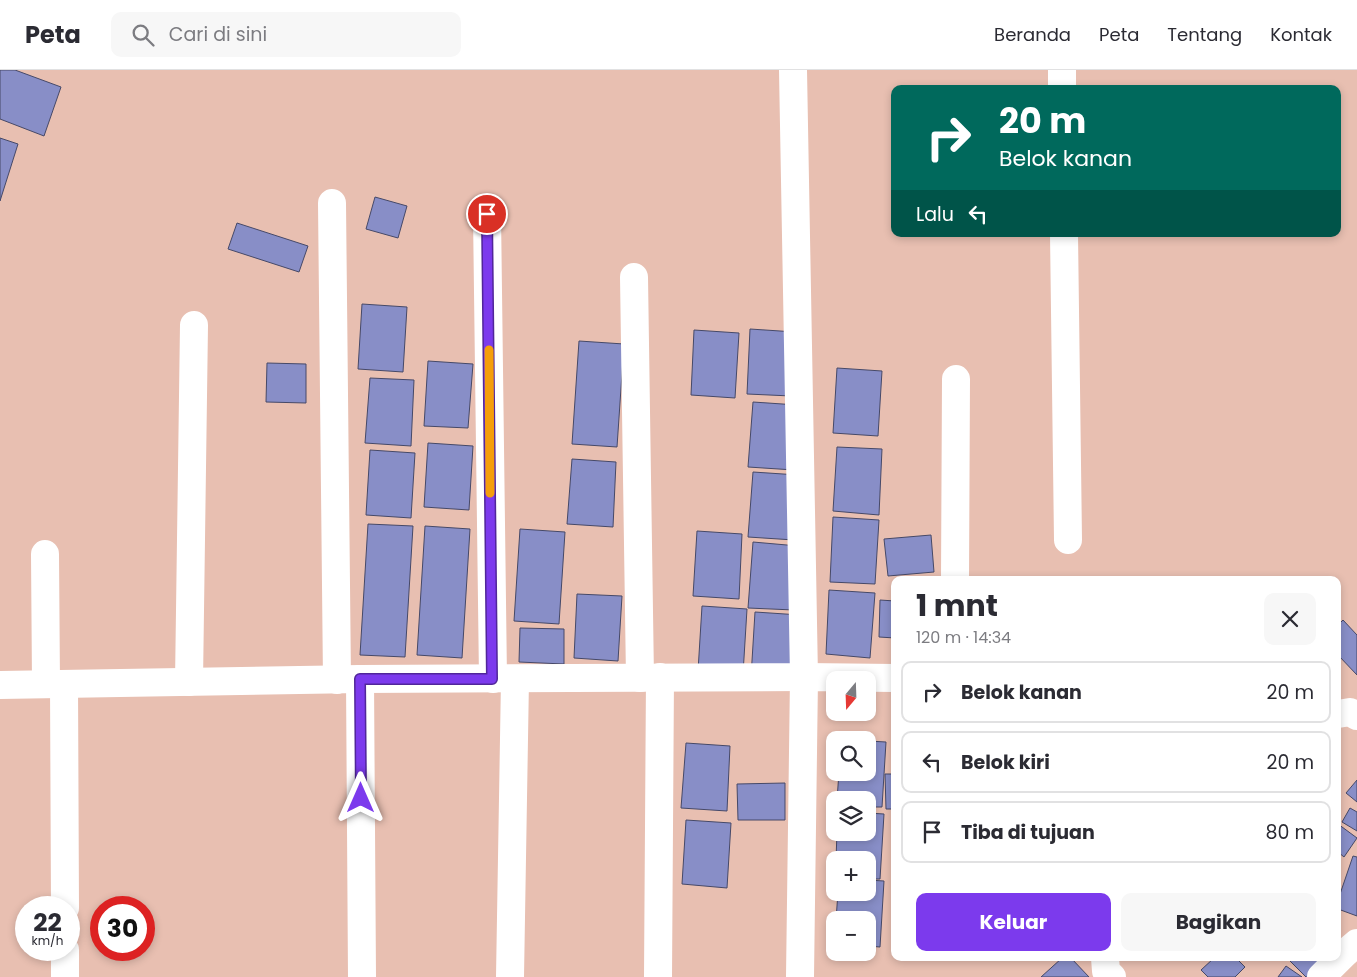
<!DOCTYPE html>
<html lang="id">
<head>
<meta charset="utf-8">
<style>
	body { margin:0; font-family:Poppins,sans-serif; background:#f7f7f7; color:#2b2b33; height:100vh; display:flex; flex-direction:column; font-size:19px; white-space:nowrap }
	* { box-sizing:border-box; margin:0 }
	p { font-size:16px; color:#7c7c81 }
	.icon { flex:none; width:28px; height:28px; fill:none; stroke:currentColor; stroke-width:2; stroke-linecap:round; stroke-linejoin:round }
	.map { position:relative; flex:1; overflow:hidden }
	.drawer { position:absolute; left:891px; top:506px; width:450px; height:385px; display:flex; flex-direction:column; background:#fff; border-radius:10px; box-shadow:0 2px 8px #0003 }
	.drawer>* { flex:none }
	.guide { position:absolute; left:891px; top:15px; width:450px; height:152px; border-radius:10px; box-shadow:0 2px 8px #0003; background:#00695c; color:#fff; overflow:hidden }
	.needle { width:32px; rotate:199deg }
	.fabs { position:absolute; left:826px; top:601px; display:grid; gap:10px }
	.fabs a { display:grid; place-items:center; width:50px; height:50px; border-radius:10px; background:#fff; box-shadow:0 2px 8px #0003; font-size:25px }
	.speed { position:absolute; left:15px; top:826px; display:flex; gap:10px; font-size:25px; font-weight:700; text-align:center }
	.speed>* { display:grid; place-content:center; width:65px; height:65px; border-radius:50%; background:#fff; box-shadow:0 2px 8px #0003; line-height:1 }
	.speed small { font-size:12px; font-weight:400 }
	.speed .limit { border:8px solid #d22; background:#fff; color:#111 }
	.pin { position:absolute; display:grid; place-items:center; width:42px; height:42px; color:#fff; margin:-21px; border:2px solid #fff; border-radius:50%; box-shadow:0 1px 5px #0007 }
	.me { position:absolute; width:55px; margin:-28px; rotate:0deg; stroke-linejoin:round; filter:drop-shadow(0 0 4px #0008) }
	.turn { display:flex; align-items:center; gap:18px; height:105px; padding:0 25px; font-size:22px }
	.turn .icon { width:65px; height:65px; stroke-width:2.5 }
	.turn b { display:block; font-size:35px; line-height:42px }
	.then { display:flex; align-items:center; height:48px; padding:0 25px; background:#0003; gap:10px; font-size:19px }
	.round { display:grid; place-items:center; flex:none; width:52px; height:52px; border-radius:10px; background:#f7f7f7 }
	.head { display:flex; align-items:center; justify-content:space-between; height:85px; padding:0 25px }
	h1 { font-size:30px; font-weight:700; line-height:38px }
	.cta { display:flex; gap:10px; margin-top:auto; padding:10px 25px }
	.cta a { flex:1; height:58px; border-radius:10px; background:#7c3aed; color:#fff; font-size:20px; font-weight:700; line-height:58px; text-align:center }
	.cta a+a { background:#f7f7f7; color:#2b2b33 }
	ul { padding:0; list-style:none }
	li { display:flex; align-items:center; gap:15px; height:62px; margin:0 10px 8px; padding:0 15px; border:2px solid #e1e1e2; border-radius:10px }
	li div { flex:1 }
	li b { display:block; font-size:19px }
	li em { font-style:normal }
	header { display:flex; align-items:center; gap:30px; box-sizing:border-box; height:70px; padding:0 25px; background:#fff; border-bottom:1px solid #e1e1e2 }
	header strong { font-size:24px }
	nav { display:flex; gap:28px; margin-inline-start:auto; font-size:18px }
	.search { width:350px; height:45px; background:#f7f7f7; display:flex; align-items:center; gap:12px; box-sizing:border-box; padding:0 18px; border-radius:10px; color:#7c7c81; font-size:19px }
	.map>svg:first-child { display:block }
	.building { fill:#888ec7; stroke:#464968 }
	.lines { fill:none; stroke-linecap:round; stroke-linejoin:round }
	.minor { stroke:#fff; stroke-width:28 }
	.route-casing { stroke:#51269a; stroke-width:12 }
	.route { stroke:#7c3aed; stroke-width:9 }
	.slow { stroke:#f59e0b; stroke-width:9 }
</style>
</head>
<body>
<header>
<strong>Peta</strong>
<div class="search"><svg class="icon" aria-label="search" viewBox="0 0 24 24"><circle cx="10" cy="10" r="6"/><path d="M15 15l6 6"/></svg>Cari di sini</div>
<nav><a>Beranda</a><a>Peta</a><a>Tentang</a><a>Kontak</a></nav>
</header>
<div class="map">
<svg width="1357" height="907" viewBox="0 0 1357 907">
	<rect width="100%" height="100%" fill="#e8bfb1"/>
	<!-- building -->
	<g class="building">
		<path d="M 0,0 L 15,0 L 61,17 L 44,66 L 0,49 Z"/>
		<path d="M 0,68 L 18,74 L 0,131 Z"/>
		<path d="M 375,127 L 407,136 L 398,168 L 366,159 Z"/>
		<path d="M 237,153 L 308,176 L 299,202 L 228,179 Z"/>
		<path d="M 362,234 L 407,237 L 403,302 L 358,299 Z"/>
		<path d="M 750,259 L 795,262 L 791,326 L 747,324 Z"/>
		<path d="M 694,260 L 739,263 L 735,328 L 691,325 Z"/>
		<path d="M 579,271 L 624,274 L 617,377 L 572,374 Z"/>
		<path d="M 428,291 L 473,294 L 468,358 L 424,356 Z"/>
		<path d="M 267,293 L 306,294 L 306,333 L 266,332 Z"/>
		<path d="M 837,298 L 882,301 L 878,366 L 833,363 Z"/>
		<path d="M 370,308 L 414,310 L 411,376 L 365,373 Z"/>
		<path d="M 753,332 L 797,335 L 794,400 L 748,397 Z"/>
		<path d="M 428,373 L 473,376 L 469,440 L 424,437 Z"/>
		<path d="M 837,377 L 882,379 L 879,445 L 833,441 Z"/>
		<path d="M 370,380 L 415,383 L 411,448 L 366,445 Z"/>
		<path d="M 572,389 L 616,392 L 613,457 L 567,454 Z"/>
		<path d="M 753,402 L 798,405 L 794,470 L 748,467 Z"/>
		<path d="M 833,447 L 879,450 L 875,514 L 830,512 Z"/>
		<path d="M 368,454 L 413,456 L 405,587 L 360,585 Z"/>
		<path d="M 425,456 L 470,459 L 462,588 L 417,585 Z"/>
		<path d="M 520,459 L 565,462 L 559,554 L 514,551 Z"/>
		<path d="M 697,461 L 742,464 L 739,529 L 693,526 Z"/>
		<path d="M 931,465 L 934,502 L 888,506 L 884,469 Z"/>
		<path d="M 753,472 L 798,476 L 794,540 L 748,538 Z"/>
		<path d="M 829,520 L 875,523 L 870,588 L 826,584 Z"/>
		<path d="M 577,524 L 622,526 L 618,591 L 574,588 Z"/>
		<path d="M 880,530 L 895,531 L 895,568 L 879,567 Z"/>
		<path d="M 702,536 L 747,539 L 743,604 L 698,601 Z"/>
		<path d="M 755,542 L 800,545 L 796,610 L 751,607 Z"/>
		<path d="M 1343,550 L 1357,565 L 1357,605 L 1338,585 L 1338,555 Z"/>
		<path d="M 520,558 L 564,559 L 564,594 L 519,592 Z"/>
		<path d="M 868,671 L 886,672 L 882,737 L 868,737 L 868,730 L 837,730 L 839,702 L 868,702 Z"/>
		<path d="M 686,673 L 730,676 L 727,741 L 681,738 Z"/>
		<path d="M 885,704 L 895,704 L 895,739 L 886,739 Z"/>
		<path d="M 1357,710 L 1357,732 L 1346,723 Z"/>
		<path d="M 785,713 L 785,750 L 738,750 L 737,714 Z"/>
		<path d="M 1350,738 L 1357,742 L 1357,761 L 1342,752 Z"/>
		<path d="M 868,743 L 884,744 L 880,809 L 868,809 L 868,790 L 836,790 L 837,762 L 868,762 Z"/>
		<path d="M 686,750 L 731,753 L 727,818 L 682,814 Z"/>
		<path d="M 1338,754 L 1357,768 L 1344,787 L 1338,782 Z"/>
		<path d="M 1353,786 L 1357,787 L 1357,846 L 1338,839 L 1338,830 Z"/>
		<path d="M 868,810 L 884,811 L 880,877 L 868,876 L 868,850 L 836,850 L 838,822 L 868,822 Z"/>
		<path d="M 1062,888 L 1071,888 L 1089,907 L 1041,907 Z"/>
		<path d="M 1214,888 L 1236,888 L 1245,897 L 1235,907 L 1208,907 L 1201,900 Z"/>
		<path d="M 1289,888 L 1333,888 L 1314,907 L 1306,907 L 1288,889 Z"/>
		<path d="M 1286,896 L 1302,907 L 1278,907 Z"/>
	</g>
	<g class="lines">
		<!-- minor -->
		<g class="minor">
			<path d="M 1062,0 L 1062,19"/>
			<path d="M 332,133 L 337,610"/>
			<path d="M 487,144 L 493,609"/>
			<path d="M 1064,164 L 1068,470"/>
			<path d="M 634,207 L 640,608"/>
			<path d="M 45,484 L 46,614"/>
			<path d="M 955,510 L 956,309"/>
			<path d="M 360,609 L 362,907"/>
			<path d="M 189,612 L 194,255"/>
			<path d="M 64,614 L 65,838"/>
			<path d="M 0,615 L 360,609 L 804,607 L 793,0"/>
			<path d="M 1338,644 L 1350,642 L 1357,646"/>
			<path d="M 65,880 L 65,907"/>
			<path d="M 1105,888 L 1106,901 L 1112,907"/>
			<path d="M 510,907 L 515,609"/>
			<path d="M 658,907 L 660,607"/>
			<path d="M 800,907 L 804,607 L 895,608"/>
			<path d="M 1321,907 L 1344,884 L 1357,873"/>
		</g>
	</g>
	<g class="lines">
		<defs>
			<path id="route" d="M 361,728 L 360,609 L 492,609 L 487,144"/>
		</defs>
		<!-- route casing -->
		<use href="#route" class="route-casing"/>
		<!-- route -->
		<use href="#route" class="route"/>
		<!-- slow -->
		<path class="slow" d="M 489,280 L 490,423"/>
	</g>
</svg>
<div class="fabs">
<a><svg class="needle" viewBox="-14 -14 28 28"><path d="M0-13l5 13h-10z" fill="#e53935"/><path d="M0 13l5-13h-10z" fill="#7c7c81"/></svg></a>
<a><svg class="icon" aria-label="search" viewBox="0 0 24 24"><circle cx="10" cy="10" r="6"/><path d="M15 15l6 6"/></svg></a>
<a><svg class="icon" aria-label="layers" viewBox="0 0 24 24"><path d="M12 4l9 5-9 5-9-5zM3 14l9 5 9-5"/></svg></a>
<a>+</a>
<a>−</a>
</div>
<div class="speed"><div>22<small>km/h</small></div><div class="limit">30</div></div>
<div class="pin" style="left:487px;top:144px;background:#d93025"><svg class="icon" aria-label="arrive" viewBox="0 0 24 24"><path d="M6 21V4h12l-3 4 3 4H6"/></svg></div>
<svg class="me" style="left:361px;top:728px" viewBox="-20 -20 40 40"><path d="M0-17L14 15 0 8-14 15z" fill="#7c3aed" stroke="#fff" stroke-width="4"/></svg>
<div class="guide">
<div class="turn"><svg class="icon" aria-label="right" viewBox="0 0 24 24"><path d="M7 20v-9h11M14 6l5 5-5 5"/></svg><div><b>20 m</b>Belok kanan</div></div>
<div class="then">Lalu<svg class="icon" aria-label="left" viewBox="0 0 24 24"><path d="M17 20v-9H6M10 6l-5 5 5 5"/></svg></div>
</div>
<section class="drawer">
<div class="head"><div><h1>1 mnt</h1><p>120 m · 14:34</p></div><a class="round"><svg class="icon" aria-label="close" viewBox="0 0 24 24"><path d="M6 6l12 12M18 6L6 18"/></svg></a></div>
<ul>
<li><svg class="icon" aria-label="right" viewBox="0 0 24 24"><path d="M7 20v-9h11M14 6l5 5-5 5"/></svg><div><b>Belok kanan</b></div><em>20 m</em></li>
<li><svg class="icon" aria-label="left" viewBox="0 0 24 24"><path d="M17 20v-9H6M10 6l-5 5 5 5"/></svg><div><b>Belok kiri</b></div><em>20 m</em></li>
<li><svg class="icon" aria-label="arrive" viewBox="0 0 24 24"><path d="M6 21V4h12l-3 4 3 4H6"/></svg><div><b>Tiba di tujuan</b></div><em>80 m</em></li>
</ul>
<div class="cta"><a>Keluar</a><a>Bagikan</a></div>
</section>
</div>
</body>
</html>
